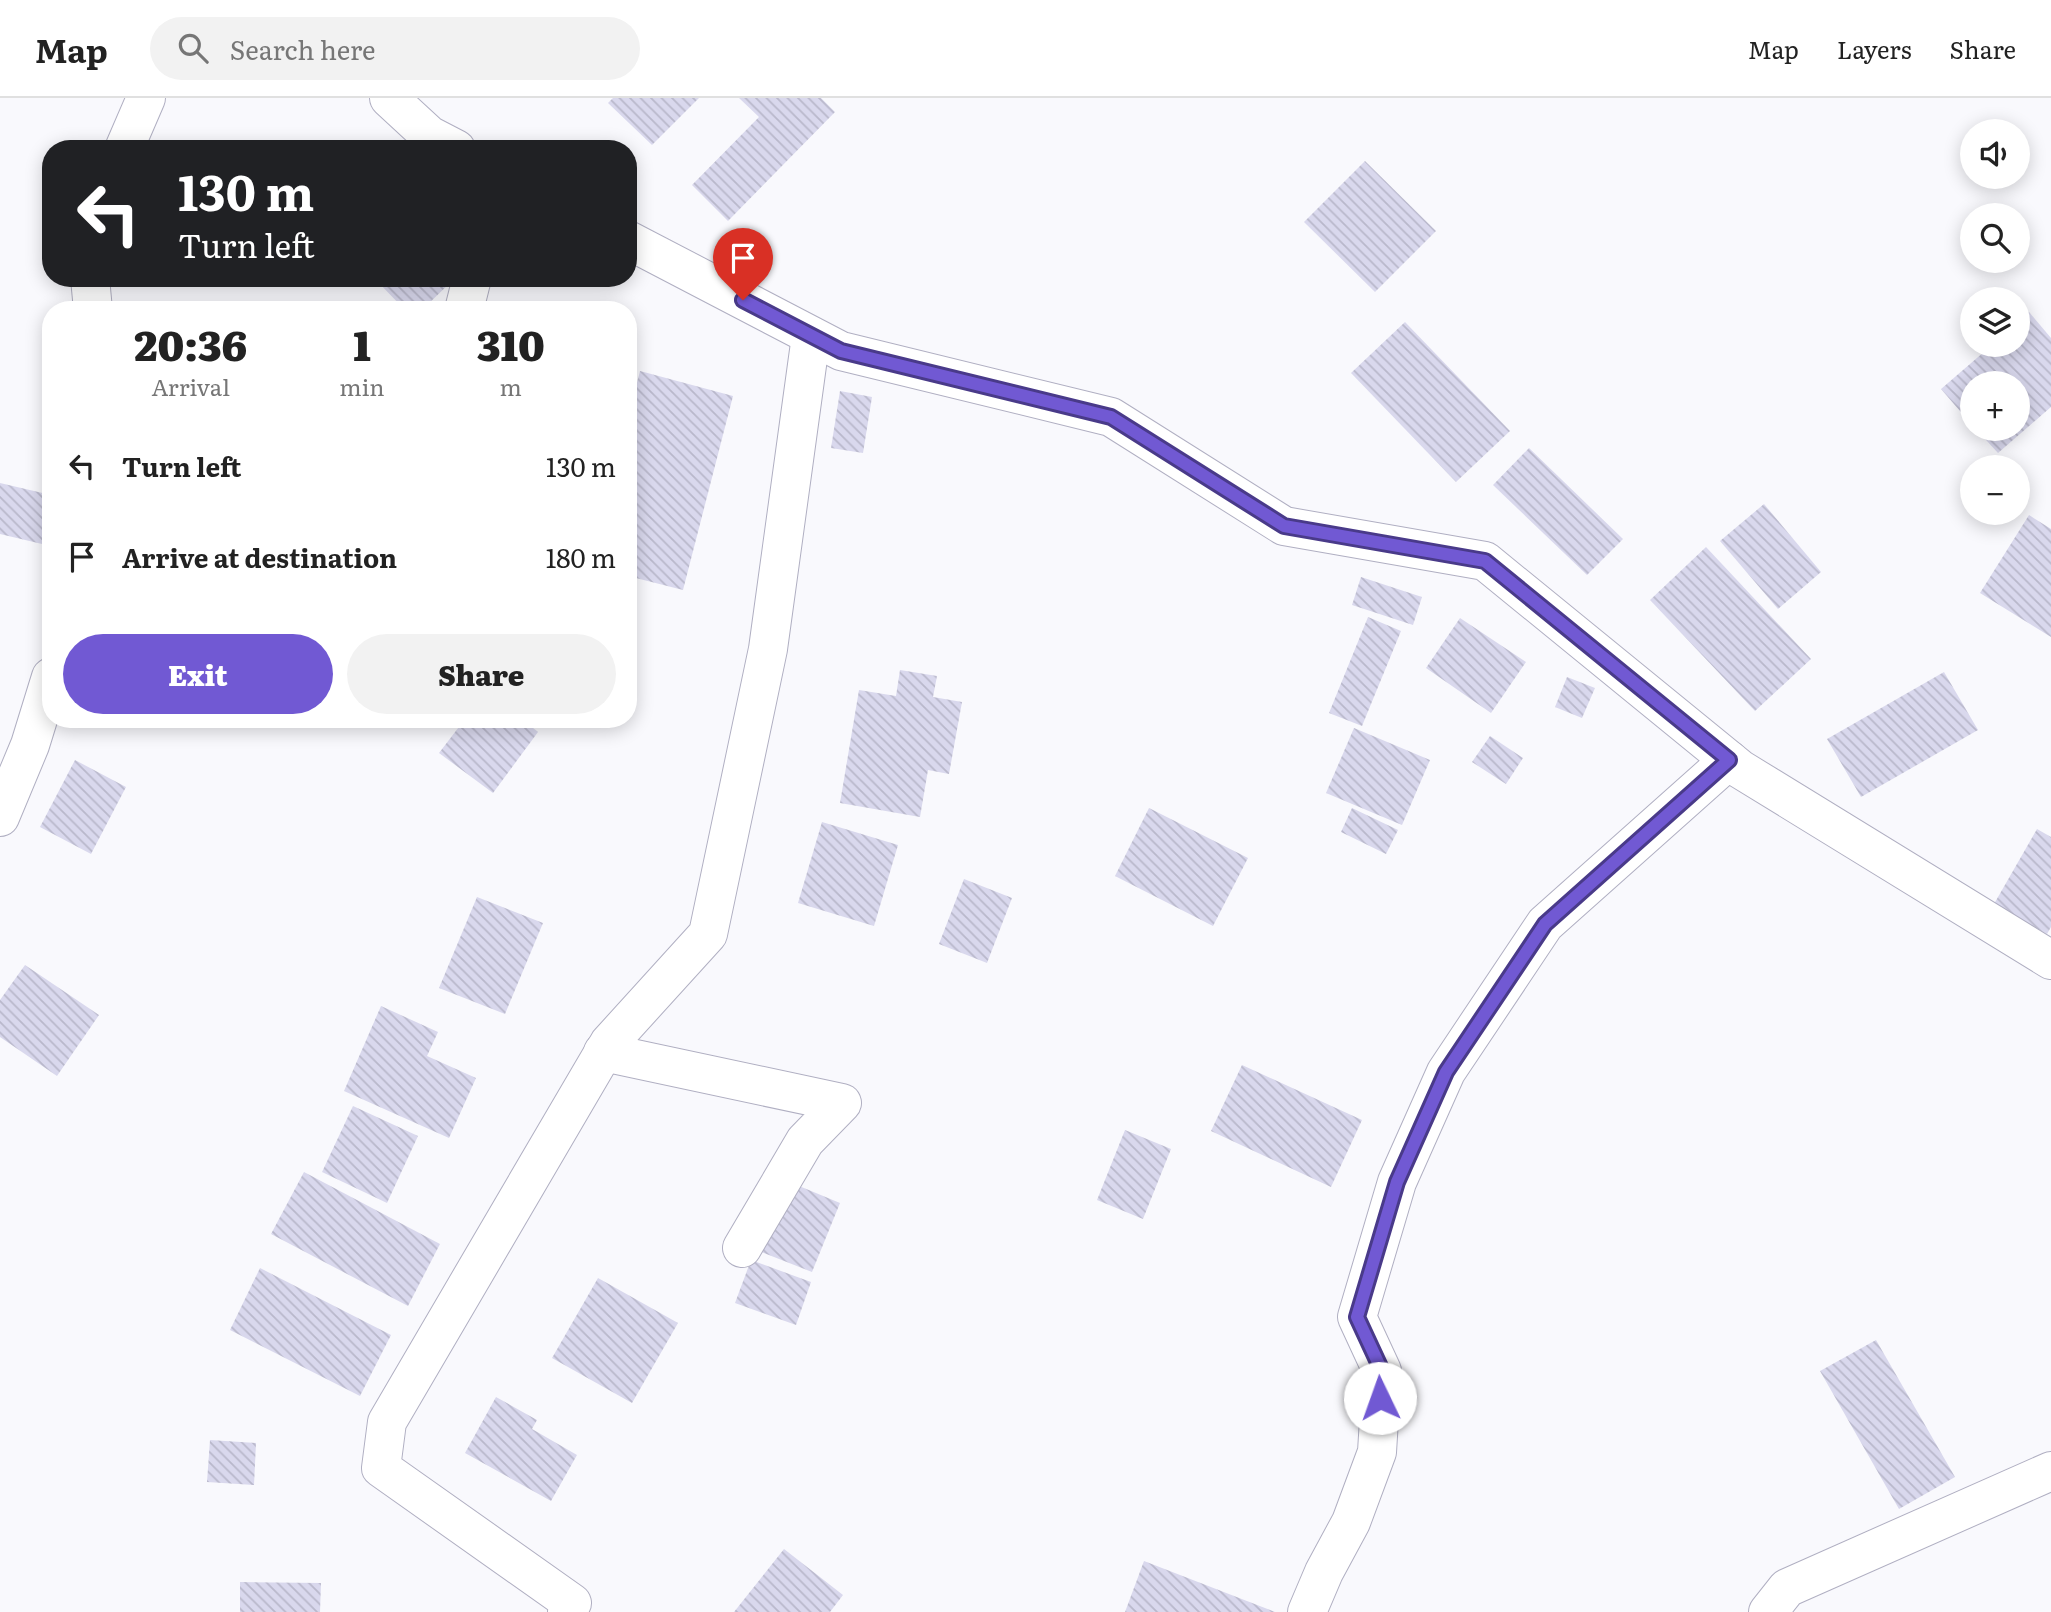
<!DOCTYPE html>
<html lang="en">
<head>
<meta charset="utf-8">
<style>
	body { margin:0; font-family:Literata,serif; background:#f2f2f2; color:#222; height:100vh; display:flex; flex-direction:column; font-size:26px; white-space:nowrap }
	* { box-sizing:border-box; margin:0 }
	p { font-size:23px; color:#767676 }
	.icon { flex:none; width:38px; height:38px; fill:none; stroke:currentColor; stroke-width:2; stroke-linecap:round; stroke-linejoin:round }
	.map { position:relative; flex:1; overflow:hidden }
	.sheet { position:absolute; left:42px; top:203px; width:595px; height:427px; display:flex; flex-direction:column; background:#fff; border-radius:28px; box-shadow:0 4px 18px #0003 }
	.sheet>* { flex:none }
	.guide { position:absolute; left:42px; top:42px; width:595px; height:147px; border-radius:28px; box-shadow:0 4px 18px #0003; background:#202124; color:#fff; overflow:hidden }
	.buttons { position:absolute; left:1960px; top:21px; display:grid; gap:14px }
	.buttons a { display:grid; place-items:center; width:70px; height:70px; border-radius:50%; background:#fff; box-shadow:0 4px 18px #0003; font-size:35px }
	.pin { position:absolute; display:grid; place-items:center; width:60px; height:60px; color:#fff; margin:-72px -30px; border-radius:50% 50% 50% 0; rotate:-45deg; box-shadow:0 0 7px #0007 }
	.pin .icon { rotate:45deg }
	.me { position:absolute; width:77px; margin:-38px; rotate:357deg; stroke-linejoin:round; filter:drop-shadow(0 0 5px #0008) }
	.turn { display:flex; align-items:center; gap:24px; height:147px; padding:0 21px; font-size:32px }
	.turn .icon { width:91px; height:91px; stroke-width:2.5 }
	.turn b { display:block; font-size:49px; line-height:60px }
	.eta { display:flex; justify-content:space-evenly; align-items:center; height:119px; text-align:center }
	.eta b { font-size:42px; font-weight:800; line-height:49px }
	.action { display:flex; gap:14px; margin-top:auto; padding:14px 21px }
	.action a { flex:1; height:80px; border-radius:42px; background:#7159d3; color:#fff; font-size:28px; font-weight:800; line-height:80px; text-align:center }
	.action a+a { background:#f2f2f2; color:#222 }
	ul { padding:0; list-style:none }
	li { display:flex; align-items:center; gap:21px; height:91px; padding:0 21px }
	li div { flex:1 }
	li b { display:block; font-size:26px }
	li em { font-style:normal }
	header { display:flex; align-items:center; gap:42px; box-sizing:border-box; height:98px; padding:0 35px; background:#fff; border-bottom:2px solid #e0e0e0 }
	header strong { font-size:33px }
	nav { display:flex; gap:38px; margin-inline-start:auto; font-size:24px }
	.search { width:490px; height:63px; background:#f2f2f2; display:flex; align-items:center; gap:18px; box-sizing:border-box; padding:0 24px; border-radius:38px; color:#767676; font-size:26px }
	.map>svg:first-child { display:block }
	.building { fill:url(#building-back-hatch) }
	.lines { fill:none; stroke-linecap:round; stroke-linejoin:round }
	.minor-casing { stroke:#b0afc2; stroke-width:40 }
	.minor { stroke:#fff; stroke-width:38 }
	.route-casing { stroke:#493a89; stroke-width:18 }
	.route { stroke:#7159d3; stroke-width:12 }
</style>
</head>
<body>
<header>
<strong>Map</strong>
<div class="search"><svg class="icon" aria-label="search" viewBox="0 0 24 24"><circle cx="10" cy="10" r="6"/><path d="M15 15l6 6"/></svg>Search here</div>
<nav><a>Map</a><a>Layers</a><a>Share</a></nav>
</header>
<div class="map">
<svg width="2051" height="1514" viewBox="0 0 2051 1514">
	<defs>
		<pattern id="building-back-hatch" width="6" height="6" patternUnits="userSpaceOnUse" patternTransform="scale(1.75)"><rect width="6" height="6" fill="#d9d8ed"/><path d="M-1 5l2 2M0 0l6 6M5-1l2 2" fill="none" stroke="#b9b8cb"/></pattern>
	</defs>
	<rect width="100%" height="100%" fill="#f9f9fd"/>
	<!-- building -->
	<g class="building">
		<path d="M 613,0 L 699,0 L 652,47 L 608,5 Z"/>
		<path d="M 739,0 L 821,0 L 835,14 L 728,123 L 692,87 L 759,19 Z"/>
		<path d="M 1365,63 L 1436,133 L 1375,194 L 1304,124 Z"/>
		<path d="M 374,180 L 455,180 L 422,212 L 405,212 Z"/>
		<path d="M 2029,214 L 2051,240 L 2051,309 L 1998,355 L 1976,331 L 2018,331 L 2018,285 L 1972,285 L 1972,327 L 1941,291 L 1992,247 L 2018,247 L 2018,224 Z"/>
		<path d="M 1405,224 L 1510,333 L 1456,384 L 1351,275 Z"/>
		<path d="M 640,273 L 733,298 L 683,492 L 628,478 L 628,320 Z"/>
		<path d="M 840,293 L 872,299 L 863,355 L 831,350 Z"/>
		<path d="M 1529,350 L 1623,441 L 1587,477 L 1493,387 Z"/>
		<path d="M 0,385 L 51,397 L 51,408 L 42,446 L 0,436 Z"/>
		<path d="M 1764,406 L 1821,474 L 1778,511 L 1720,443 Z"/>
		<path d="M 2029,417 L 2051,431 L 2051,539 L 1980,495 Z"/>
		<path d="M 1706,449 L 1811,561 L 1755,613 L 1650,502 Z"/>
		<path d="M 1361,479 L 1422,499 L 1413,527 L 1352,507 Z"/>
		<path d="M 1368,519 L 1401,533 L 1362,628 L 1329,615 Z"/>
		<path d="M 1460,520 L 1526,564 L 1491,615 L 1426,570 Z"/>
		<path d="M 900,572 L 937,578 L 933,599 L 962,604 L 949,676 L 928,672 L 920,719 L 840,705 L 859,592 L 896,598 Z"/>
		<path d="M 1944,574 L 1978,632 L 1861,699 L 1827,641 Z"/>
		<path d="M 1567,579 L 1595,590 L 1582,620 L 1555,609 Z"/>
		<path d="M 465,621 L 522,621 L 538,634 L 493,695 L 439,655 Z"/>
		<path d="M 1354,630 L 1430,662 L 1402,727 L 1326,695 Z"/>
		<path d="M 1490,638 L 1523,660 L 1506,686 L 1472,664 Z"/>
		<path d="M 75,662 L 126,689 L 91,756 L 40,729 Z"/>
		<path d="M 1149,710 L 1248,760 L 1213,828 L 1115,778 Z"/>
		<path d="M 1352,710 L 1398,732 L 1386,756 L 1341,734 Z"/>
		<path d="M 822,724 L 898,747 L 874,828 L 798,805 Z"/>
		<path d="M 2037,731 L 2051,739 L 2051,829 L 2047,836 L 1994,806 Z"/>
		<path d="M 964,781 L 1012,800 L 987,865 L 939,846 Z"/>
		<path d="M 477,799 L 543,825 L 505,916 L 439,890 Z"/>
		<path d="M 25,867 L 99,917 L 57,978 L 0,939 L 0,902 Z"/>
		<path d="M 381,908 L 438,934 L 427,958 L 476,980 L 449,1040 L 344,993 Z"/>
		<path d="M 1242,967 L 1362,1022 L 1331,1089 L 1211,1033 Z"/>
		<path d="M 353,1008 L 418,1038 L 387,1105 L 322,1074 Z"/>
		<path d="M 1125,1032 L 1171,1051 L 1143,1121 L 1097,1102 Z"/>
		<path d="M 304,1074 L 440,1146 L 408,1208 L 271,1136 Z"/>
		<path d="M 787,1083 L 840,1105 L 812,1174 L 759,1153 Z"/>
		<path d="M 751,1162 L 811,1184 L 796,1227 L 735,1205 Z"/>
		<path d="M 260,1170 L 391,1237 L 360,1298 L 230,1232 Z"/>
		<path d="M 598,1180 L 678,1225 L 632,1305 L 552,1260 Z"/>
		<path d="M 1876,1242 L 1955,1379 L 1899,1411 L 1820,1273 Z"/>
		<path d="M 496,1299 L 537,1322 L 532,1331 L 577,1357 L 551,1403 L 465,1355 Z"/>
		<path d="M 210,1342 L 256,1345 L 254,1387 L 207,1384 Z"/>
		<path d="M 784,1451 L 843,1497 L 830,1514 L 734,1514 Z"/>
		<path d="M 1144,1463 L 1275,1514 L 1125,1514 Z"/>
		<path d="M 240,1484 L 321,1485 L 320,1514 L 240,1514 Z"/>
	</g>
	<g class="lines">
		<defs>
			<g id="minor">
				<path d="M 389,0 L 429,37 L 456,51"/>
				<path d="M 124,51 L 146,0"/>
				<path d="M 628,142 L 841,253 L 1111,319 L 1284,428 L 1485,463 L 1740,671 L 2051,862"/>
				<path d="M 90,180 L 93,212"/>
				<path d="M 464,212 L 472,180"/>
				<path d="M 0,719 L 30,647 L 51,579"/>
				<path d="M 603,954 L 842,1005 L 805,1043 L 742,1150"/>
				<path d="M 567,1514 L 572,1505 L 381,1370 L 387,1324 L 609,945 L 708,836 L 768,551 L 811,238"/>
				<path d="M 1307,1514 L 1324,1474 L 1351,1424 L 1377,1354 L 1382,1273 L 1357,1219 L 1397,1084 L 1446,974 L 1545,826 L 1729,662"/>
				<path d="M 1768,1514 L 1787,1490 L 2051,1373"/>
			</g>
		</defs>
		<!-- minor casing -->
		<use href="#minor" class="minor-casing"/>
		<!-- minor -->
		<use href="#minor" class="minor"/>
	</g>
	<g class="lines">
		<defs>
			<path id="route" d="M 743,202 L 841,253 L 1111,319 L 1284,428 L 1485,463 L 1729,662 L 1545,826 L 1531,847 L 1446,974 L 1397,1084 L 1357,1219 L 1382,1273 L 1380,1300"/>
		</defs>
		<!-- route casing -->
		<use href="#route" class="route-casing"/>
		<!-- route -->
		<use href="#route" class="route"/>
	</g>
</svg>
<div class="buttons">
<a><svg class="icon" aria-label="sound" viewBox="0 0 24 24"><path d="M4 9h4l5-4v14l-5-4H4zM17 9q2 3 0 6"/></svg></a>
<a><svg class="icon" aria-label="search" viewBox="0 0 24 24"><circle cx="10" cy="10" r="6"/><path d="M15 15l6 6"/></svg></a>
<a><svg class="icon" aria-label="layers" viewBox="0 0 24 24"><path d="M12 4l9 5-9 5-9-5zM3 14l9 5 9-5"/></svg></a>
<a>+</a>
<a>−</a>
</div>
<div class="pin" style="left:743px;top:202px;background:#d93025"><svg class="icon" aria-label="arrive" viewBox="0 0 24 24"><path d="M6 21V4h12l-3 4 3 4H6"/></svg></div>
<svg class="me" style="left:1380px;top:1300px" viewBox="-20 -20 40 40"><circle r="19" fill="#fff"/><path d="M0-13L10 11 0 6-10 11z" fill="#7159d3"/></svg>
<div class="guide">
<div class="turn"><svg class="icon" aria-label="left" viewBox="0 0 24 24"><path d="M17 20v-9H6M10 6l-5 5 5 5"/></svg><div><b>130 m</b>Turn left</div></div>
</div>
<section class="sheet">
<div class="eta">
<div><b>20:36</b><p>Arrival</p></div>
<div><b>1</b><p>min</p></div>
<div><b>310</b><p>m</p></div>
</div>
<ul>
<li><svg class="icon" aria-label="left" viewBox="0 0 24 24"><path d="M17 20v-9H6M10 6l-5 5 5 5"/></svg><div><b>Turn left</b></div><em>130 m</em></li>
<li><svg class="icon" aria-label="arrive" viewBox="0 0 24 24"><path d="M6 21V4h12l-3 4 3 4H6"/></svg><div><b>Arrive at destination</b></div><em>180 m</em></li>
</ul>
<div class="action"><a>Exit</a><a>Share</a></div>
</section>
</div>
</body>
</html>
